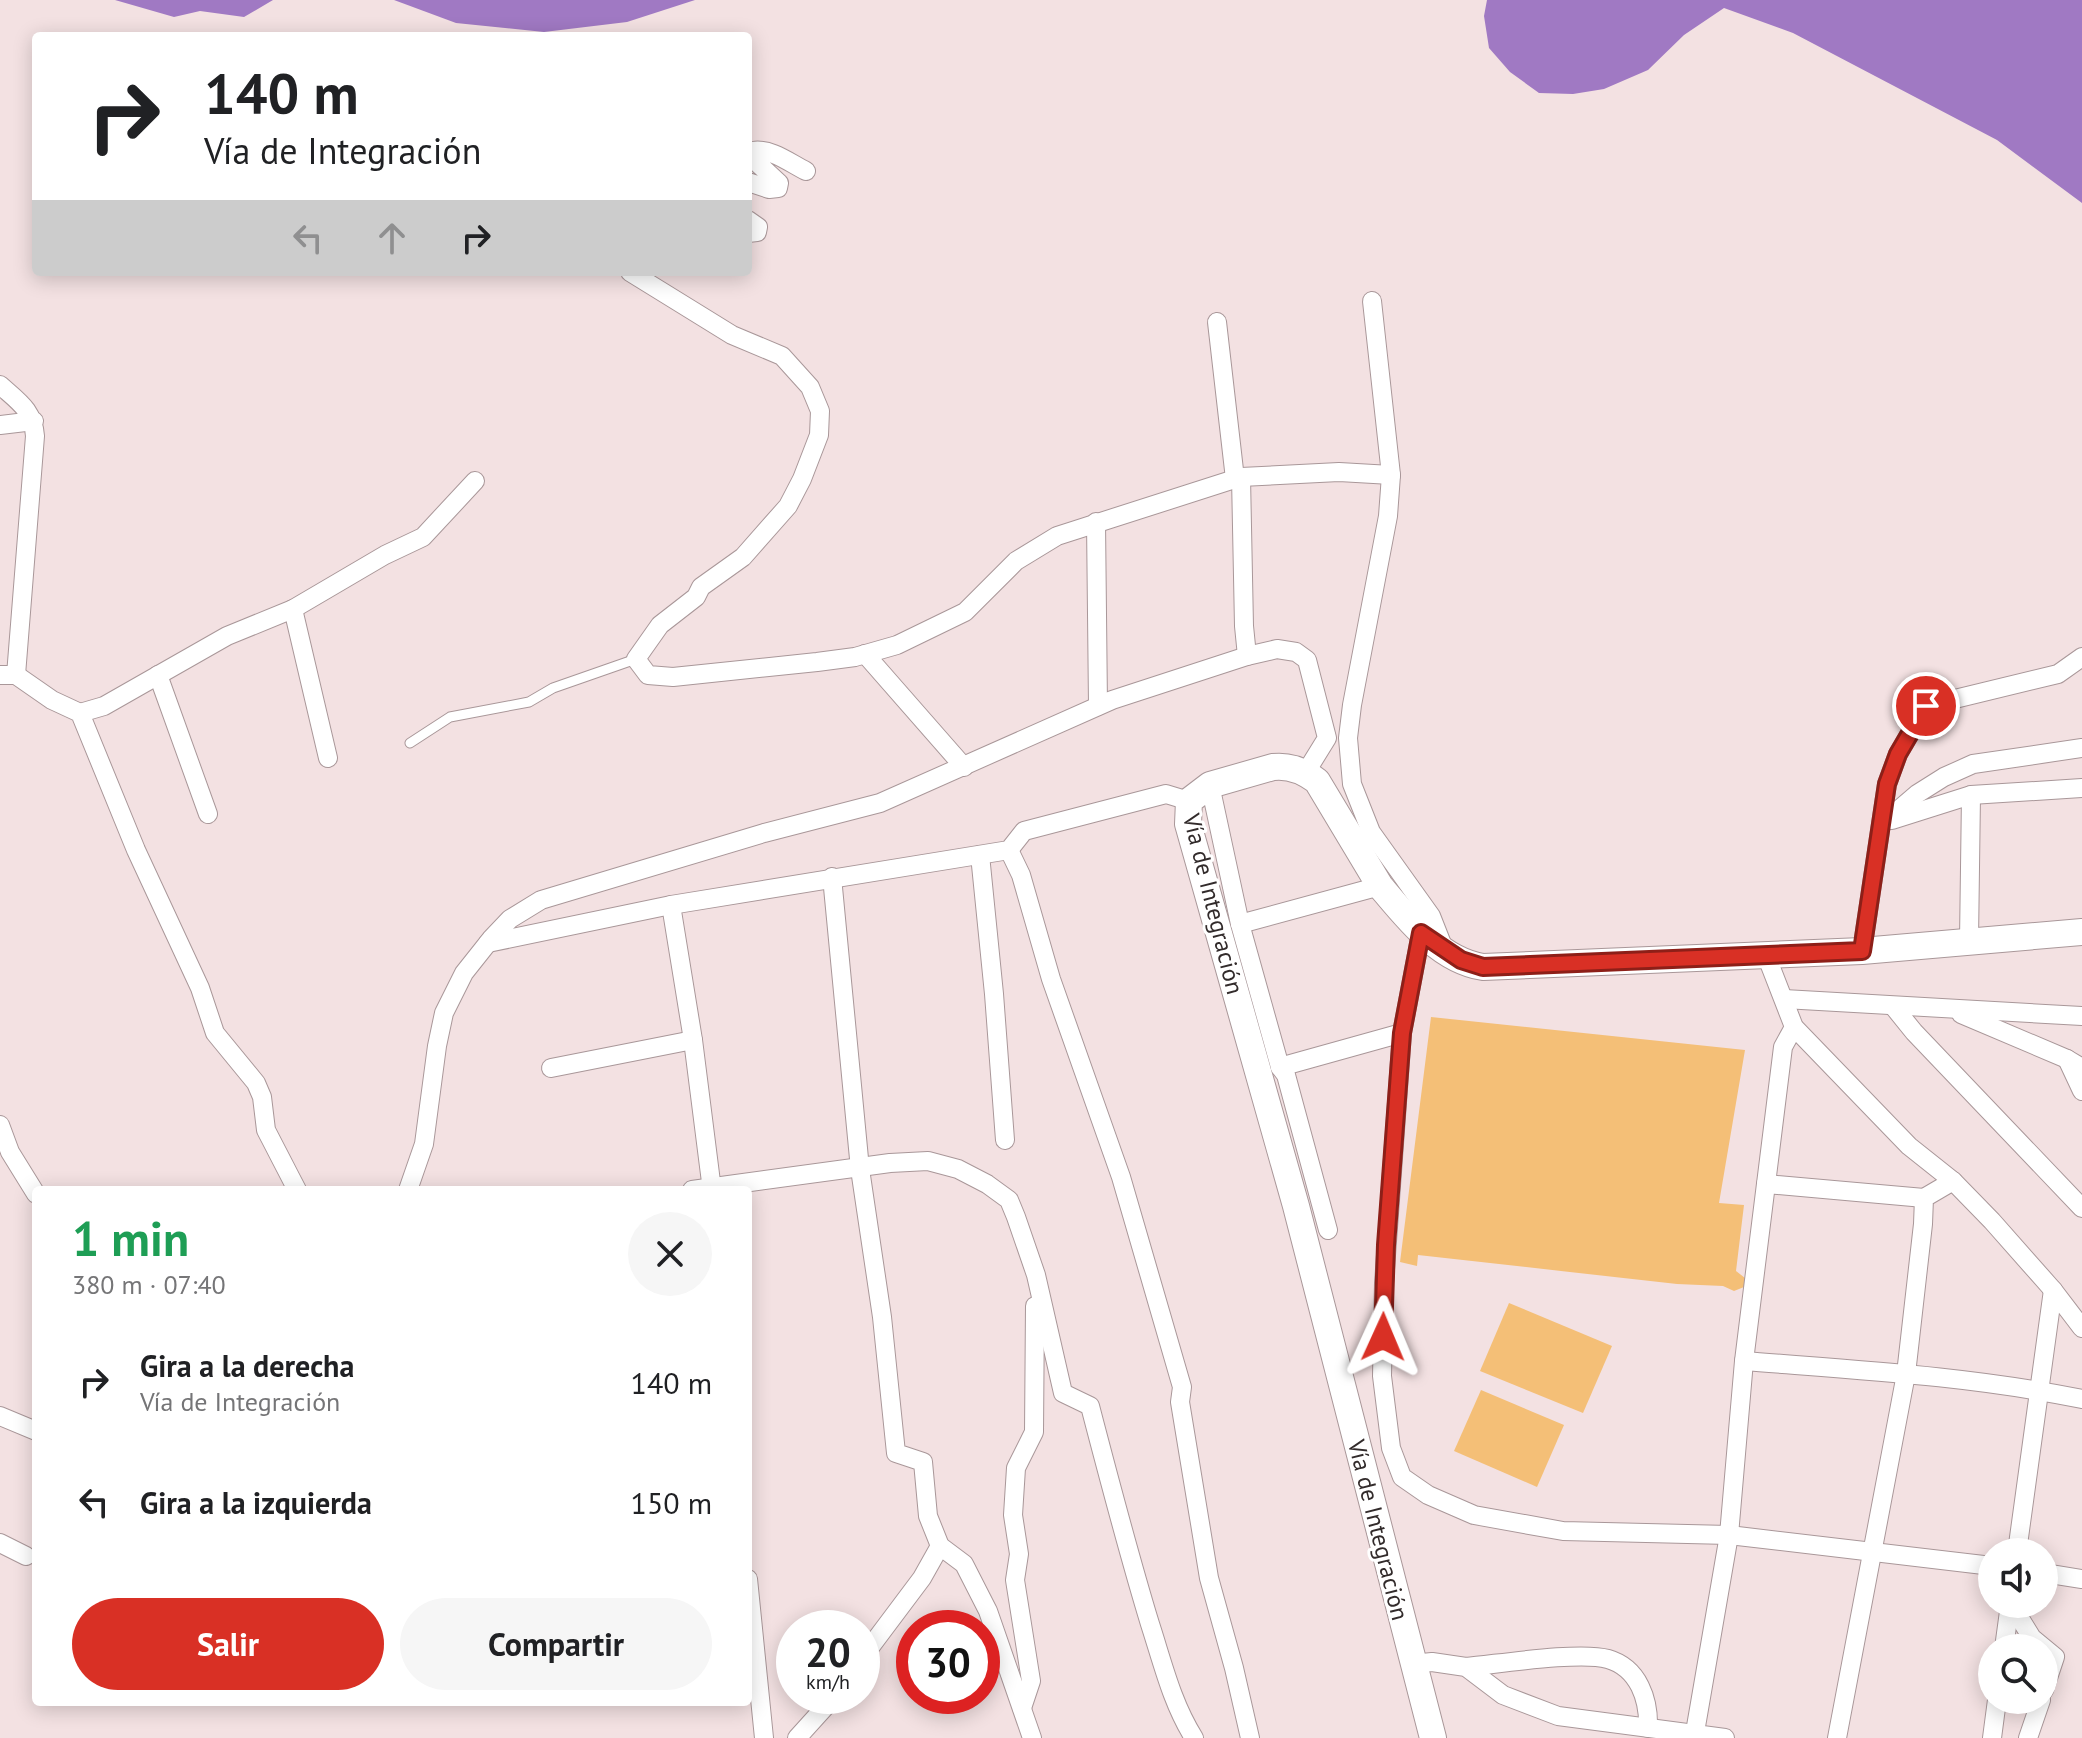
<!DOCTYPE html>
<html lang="es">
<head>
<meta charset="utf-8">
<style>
	body { margin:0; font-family:"PT Sans",sans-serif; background:#f6f6f6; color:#202124; height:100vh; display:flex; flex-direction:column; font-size:30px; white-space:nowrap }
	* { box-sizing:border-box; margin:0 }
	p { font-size:26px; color:#757577 }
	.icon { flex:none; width:44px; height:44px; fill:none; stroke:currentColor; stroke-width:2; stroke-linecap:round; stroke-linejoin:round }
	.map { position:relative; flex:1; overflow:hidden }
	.side { position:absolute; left:32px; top:1186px; width:720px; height:520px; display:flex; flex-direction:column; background:#fff; border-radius:8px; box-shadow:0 4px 20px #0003 }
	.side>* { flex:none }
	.hud { position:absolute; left:32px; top:32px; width:720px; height:244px; border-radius:8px; box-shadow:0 4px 20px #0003; background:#fff; color:#202124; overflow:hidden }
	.tools { position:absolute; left:1978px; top:1538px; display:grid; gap:16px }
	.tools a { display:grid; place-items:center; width:80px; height:80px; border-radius:50%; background:#fff; box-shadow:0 4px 20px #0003; font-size:40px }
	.speed { position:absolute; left:776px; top:1610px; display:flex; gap:16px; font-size:40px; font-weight:700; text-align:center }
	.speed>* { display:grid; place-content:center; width:104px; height:104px; border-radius:50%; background:#fff; box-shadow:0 4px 20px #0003; line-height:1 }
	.speed small { font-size:20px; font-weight:400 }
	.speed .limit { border:12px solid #d22; background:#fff; color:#111 }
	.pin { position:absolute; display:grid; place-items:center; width:68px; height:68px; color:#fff; margin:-34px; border:4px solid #fff; border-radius:50%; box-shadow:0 2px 8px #0007 }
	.me { position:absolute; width:88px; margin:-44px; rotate:1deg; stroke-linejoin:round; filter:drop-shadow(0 0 6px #0008) }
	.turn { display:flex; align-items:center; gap:28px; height:168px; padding:0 40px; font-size:36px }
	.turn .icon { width:104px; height:104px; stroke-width:2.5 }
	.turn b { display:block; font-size:56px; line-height:68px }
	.lanes { display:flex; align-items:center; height:76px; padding:0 40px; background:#0003; justify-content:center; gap:40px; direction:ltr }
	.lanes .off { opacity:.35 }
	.round { display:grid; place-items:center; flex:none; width:84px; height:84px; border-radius:42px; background:#f6f6f6 }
	.summary { display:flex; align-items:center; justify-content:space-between; height:136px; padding:0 40px }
	h1 { font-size:48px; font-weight:600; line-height:60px; color:#1e9e55 }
	.primary-button { display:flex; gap:16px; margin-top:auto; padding:16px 40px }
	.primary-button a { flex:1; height:92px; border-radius:48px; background:#d93025; color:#fff; font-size:32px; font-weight:600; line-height:92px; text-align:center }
	.primary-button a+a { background:#f6f6f6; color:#202124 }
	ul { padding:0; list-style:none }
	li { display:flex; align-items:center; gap:24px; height:120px; padding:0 40px }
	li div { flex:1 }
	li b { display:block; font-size:30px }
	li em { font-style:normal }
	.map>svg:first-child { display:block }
	.green { fill:#f4bf77 }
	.water { fill:#a079c3 }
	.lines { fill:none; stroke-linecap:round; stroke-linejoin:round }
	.service-casing { stroke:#a99799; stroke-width:11 }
	.minor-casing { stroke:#a99799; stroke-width:20 }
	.secondary-casing { stroke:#a99799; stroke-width:28 }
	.service { stroke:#fff; stroke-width:9 }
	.minor { stroke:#fff; stroke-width:18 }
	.secondary { stroke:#fff; stroke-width:26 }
	.route-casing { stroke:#8d1f18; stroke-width:20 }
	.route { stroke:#d93025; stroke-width:14 }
	.labels { text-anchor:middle; stroke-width:6; stroke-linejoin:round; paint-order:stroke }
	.street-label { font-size:24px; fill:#322b2b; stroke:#fff }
</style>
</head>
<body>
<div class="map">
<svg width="2082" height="1738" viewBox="0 0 2082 1738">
	<rect width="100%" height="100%" fill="#f3e1e2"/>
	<!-- green -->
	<g class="green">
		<path d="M 1431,1017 L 1745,1050 L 1719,1203 L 1744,1205 L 1736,1271 L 1745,1278 L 1744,1287 L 1734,1291 L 1723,1286 L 1677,1284 L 1418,1255 L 1417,1266 L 1400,1262 Z"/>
		<path d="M 1509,1303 L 1612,1346 L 1583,1413 L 1480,1371 Z"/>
		<path d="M 1481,1390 L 1564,1425 L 1537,1487 L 1454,1451 Z"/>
	</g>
	<!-- water -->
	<g class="water">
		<path d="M 115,0 L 273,0 L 244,17 L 200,11 L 174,17 Z"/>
		<path d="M 394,0 L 695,0 L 627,22 L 544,32 L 456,23 Z"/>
		<path d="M 1487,0 L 2082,0 L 2082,203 L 1997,140 L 1793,33 L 1724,8 L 1684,35 L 1648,70 L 1604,89 L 1573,94 L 1539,93 L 1510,72 L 1489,48 L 1484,16 Z"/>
	</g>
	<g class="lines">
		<defs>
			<path id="service" d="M 410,743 L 450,717 L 529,702 L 553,688 L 636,659"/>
			<g id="minor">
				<path d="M 748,182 L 769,189 L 778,188 L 779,183 L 752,158 L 753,151 C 771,148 790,163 806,171"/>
				<path d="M 748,220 L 758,227 L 757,232 L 748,233"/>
				<path d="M 630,272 L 732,335 L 782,356 L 810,387 L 820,411 L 819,435 L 802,479 L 788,506 L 743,557 L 701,587 L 696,597 L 660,625 L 636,659 L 648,675 L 673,677 L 817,662 L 855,657 L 897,645 L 965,612 L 1016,561 L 1057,536 L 1241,477 L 1339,472 L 1391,475 L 1388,516 L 1352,705 L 1348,738 L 1352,784 L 1371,832 L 1431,916 L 1444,949"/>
				<path d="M 1372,301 L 1391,475"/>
				<path d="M 1217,322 L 1235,479"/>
				<path d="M 0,385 C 19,402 33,410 35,436 L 16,675"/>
				<path d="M 0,425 L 34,421"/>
				<path d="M 1241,477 L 1244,626 L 1247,656"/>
				<path d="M 1096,522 L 1098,706"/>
				<path d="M 293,609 L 328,758"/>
				<path d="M 865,654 L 964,767"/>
				<path d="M 0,675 L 16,675 L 52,700 L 80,713 L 136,850 L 200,988 L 215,1033 L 256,1083 L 262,1097 L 266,1130 L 297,1190"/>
				<path d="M 158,675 L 208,814"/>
				<path d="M 80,713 L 104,706 L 227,636 L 293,609 L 385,555 L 423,537 L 475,481"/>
				<path d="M 1210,785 L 1240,924 L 1280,1067 L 1286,1075 L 1328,1230"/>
				<path d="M 1892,820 L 1971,795 L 2082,788"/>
				<path d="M 1882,824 L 1917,794 L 1944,777 L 1973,764 L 2082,748"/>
				<path d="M 1009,850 L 1021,875 L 1051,979 L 1121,1177 L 1182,1387 L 1180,1402 L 1209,1578 L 1234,1668 L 1250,1738"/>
				<path d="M 980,855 L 994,994 L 1005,1140"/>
				<path d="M 832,877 L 860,1169 L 882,1317 L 896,1453 L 923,1462 L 928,1516 L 940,1546 L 964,1564 L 988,1611 L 1032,1738"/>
				<path d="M 671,905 L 693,1040 L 712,1190"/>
				<path d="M 1240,924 L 1380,886"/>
				<path d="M 1421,933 L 1402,1033 L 1384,1283 L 1382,1376 L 1391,1448 L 1402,1477 L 1428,1495 L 1474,1515 L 1563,1531 L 1729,1535 L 1992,1566"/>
				<path d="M 1969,940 L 1971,795"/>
				<path d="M 488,943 L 671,905 L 1009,850 L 1024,831 L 1166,794 L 1189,801"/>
				<path d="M 1862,951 L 1887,784 L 1898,754 L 1926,706 L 2058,674 L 2082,657"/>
				<path d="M 1766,955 L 1794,1027 L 1909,1146 L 1953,1181 L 1992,1221 L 2053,1290 L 2082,1328"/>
				<path d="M 1784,999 L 2082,1016"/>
				<path d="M 1893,1006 L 1914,1032 L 2082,1208"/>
				<path d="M 1961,1014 L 2067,1059 L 2082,1068"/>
				<path d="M 2067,1059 L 2082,1091"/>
				<path d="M 1280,1067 L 1402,1033"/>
				<path d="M 551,1068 L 693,1040"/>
				<path d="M 0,1125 L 10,1152 L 36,1194"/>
				<path d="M 1766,1184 L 1924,1198"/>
				<path d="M 408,1190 L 424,1144 L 437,1046 L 444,1013 L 464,973 L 491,939 L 510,919 L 541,900 L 764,833 L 880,803 L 1112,700 L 1247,656 L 1277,649 L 1296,652 L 1307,660 L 1327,738 L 1306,772"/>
				<path d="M 692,1190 L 890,1163 L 928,1161 L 958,1169 L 987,1184 L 1009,1200 L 1016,1217 L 1036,1275 L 1063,1393 L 1090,1406 C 1109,1479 1128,1552 1150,1624 C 1163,1664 1172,1703 1194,1738"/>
				<path d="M 1744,1361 C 1857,1370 1971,1376 2082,1399"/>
				<path d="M 0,1416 L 36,1431"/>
				<path d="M 0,1543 L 26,1556"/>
				<path d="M 2017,1552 L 2053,1290"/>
				<path d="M 2044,1573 L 2082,1579"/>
				<path d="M 748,1579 L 764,1738"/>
				<path d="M 2011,1604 L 2032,1638 L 2055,1657 L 2044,1690"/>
				<path d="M 2004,1648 L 2010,1604"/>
				<path d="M 862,1658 L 922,1578 L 940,1546"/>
				<path d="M 1412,1664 L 1432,1662 L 1466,1667 L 1503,1695 L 1558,1716 L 1725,1738"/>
				<path d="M 1466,1667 C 1499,1664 1579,1651 1608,1659 C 1639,1668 1649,1700 1648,1728"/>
				<path d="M 1022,1708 L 1031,1681 L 1015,1580 L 1019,1554 L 1013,1515 L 1016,1468 L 1034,1432 L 1035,1306"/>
				<path d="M 797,1738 L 835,1696"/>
				<path d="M 1694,1738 L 1729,1535 L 1744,1361 L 1783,1047 L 1794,1027"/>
				<path d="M 1837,1738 L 1906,1374 L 1923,1224 L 1924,1198 L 1953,1181"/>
				<path d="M 1992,1738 L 1997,1700"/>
				<path d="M 2028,1738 L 2041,1700"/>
			</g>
			<path id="secondary" d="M 1433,1738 L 1296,1206 L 1188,824 L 1189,801 L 1210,785 L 1273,767 C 1290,765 1304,771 1317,781 L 1380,886 C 1407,918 1439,960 1483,967 L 1862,951 L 2082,932"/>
		</defs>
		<!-- service casing -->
		<use href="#service" class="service-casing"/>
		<!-- minor casing -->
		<use href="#minor" class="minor-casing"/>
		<!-- secondary casing -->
		<use href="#secondary" class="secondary-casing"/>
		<!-- service -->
		<use href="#service" class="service"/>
		<!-- minor -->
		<use href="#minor" class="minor"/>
		<!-- secondary -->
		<use href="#secondary" class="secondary"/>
	</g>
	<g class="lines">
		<defs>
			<path id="route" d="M 1383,1337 L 1386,1245 L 1402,1033 L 1421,933 L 1461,960 L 1483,967 L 1862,951 L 1887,784 L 1898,754 L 1926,706"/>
		</defs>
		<!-- route casing -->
		<use href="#route" class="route-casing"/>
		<!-- route -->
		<use href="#route" class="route"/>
	</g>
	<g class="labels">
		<!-- street labels -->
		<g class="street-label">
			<text transform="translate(1213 904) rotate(76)" y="8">Vía de Integración</text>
			<text transform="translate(1378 1530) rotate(76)" y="8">Vía de Integración</text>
		</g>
	</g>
</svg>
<div class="tools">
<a><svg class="icon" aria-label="sound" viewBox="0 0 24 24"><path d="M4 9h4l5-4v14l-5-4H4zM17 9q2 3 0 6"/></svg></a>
<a><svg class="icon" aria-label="search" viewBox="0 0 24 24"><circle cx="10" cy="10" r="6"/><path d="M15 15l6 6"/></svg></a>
</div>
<div class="speed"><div>20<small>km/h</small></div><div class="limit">30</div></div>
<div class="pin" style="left:1926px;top:706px;background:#d93025"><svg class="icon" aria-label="arrive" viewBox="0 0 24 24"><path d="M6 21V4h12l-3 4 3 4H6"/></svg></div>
<svg class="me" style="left:1383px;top:1337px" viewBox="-20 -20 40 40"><path d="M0-17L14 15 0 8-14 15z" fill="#d93025" stroke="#fff" stroke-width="4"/></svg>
<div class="hud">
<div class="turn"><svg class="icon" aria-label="right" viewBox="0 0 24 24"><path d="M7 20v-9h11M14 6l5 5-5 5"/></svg><div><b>140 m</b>Vía de Integración</div></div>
<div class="lanes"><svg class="icon off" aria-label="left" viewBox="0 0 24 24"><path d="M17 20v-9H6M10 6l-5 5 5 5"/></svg><svg class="icon off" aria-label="ahead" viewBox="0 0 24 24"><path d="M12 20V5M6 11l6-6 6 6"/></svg><svg class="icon" aria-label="right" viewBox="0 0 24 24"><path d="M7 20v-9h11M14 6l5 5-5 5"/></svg></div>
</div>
<section class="side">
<div class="summary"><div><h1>1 min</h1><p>380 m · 07:40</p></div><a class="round"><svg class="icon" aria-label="close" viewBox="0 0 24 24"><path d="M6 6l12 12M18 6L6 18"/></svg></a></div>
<ul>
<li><svg class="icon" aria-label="right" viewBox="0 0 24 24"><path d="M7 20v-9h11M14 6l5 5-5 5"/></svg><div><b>Gira a la derecha</b><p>Vía de Integración</p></div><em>140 m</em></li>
<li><svg class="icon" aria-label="left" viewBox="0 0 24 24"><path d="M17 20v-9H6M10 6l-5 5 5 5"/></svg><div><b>Gira a la izquierda</b></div><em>150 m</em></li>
</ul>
<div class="primary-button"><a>Salir</a><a>Compartir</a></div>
</section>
</div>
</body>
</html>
